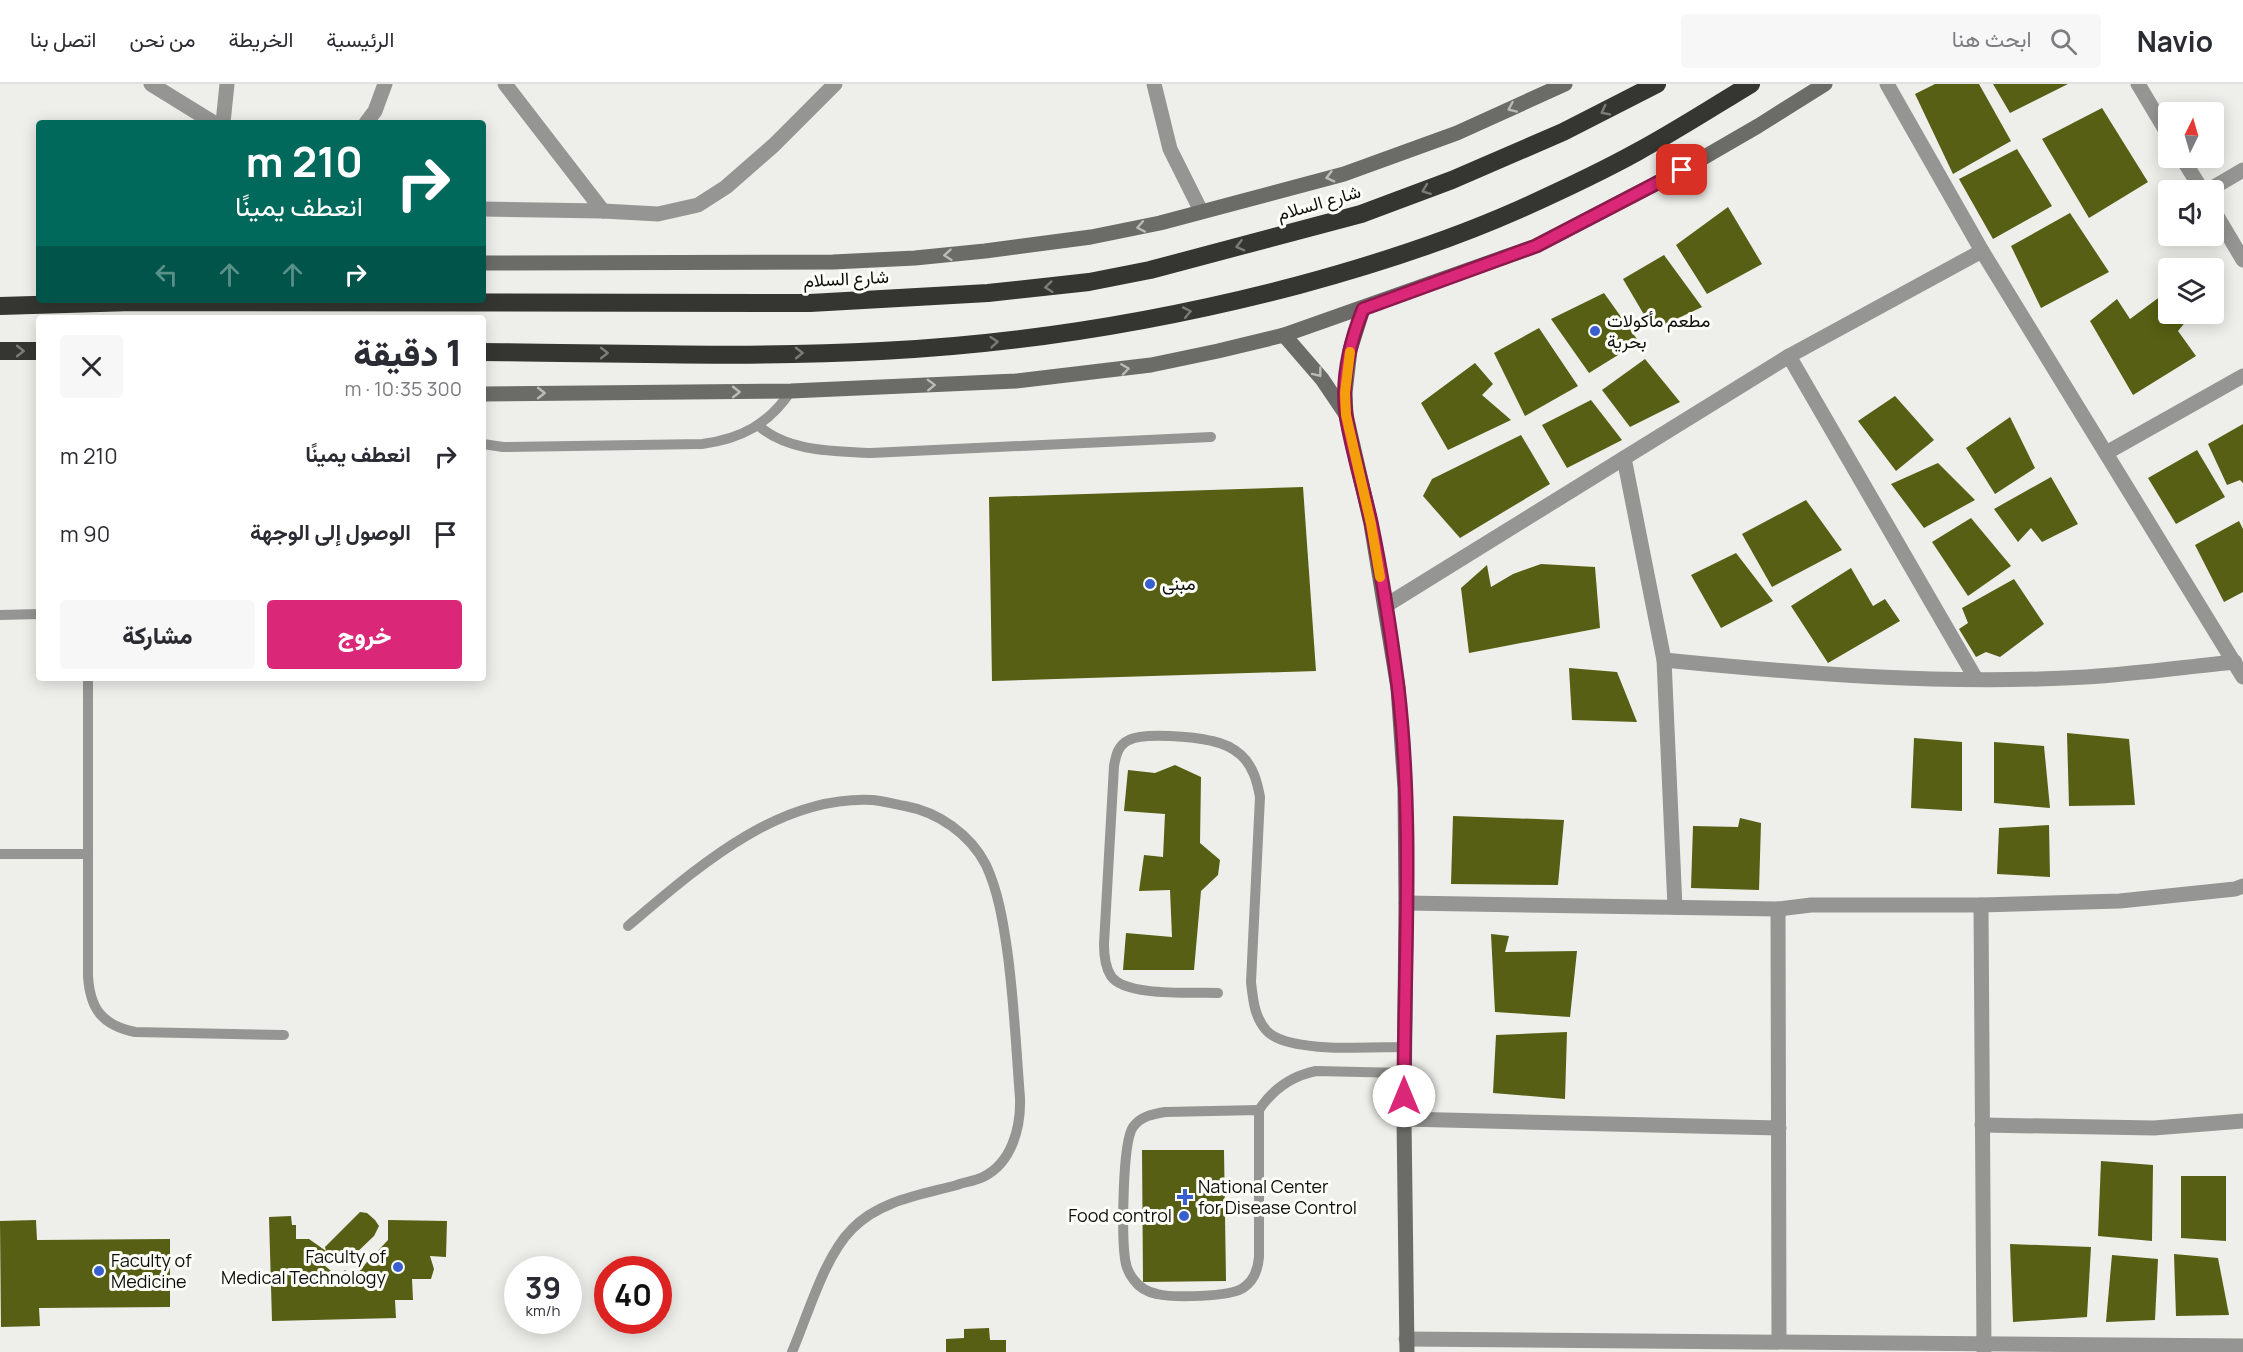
<!DOCTYPE html>
<html lang="ar">
<head>
<meta charset="utf-8">
<style>
	body { margin:0; font-family:Manrope,Vazirmatn,sans-serif; background:#f7f7f7; color:#2b2b33; direction:rtl; height:100vh; display:flex; flex-direction:column; font-size:22px; white-space:nowrap }
	* { box-sizing:border-box; margin:0 }
	p { font-size:20px; color:#7c7c81 }
	.icon { flex:none; width:33px; height:33px; fill:none; stroke:currentColor; stroke-width:2; stroke-linecap:round; stroke-linejoin:round }
	.map { position:relative; flex:1; overflow:hidden; direction:ltr }
	.sheet { position:absolute; left:36px; top:231px; width:450px; height:366px; display:flex; flex-direction:column; background:#fff; border-radius:6px; box-shadow:0 3px 15px #0003; direction:rtl }
	.sheet>* { flex:none }
	.banner { position:absolute; left:36px; top:36px; width:450px; height:183px; border-radius:6px; box-shadow:0 3px 15px #0003; direction:rtl; background:#00695c; color:#fff; overflow:hidden }
	.needle { width:39px; rotate:5deg }
	.tools { position:absolute; left:2158px; top:18px; display:grid; gap:12px }
	.tools a { display:grid; place-items:center; width:66px; height:66px; border-radius:6px; background:#fff; box-shadow:0 3px 15px #0003; font-size:30px }
	.speed { position:absolute; left:504px; top:1172px; display:flex; gap:12px; font-size:30px; font-weight:700; text-align:center }
	.speed>* { display:grid; place-content:center; width:78px; height:78px; border-radius:50%; background:#fff; box-shadow:0 3px 15px #0003; line-height:1 }
	.speed small { font-size:15px; font-weight:400 }
	.speed .limit { border:9px solid #d22; background:#fff; color:#111 }
	.pin { position:absolute; display:grid; place-items:center; width:51px; height:51px; color:#fff; margin:-26px; border-radius:12px; box-shadow:0 3px 9px #0006 }
	.me { position:absolute; width:66px; margin:-33px; rotate:0deg; stroke-linejoin:round; filter:drop-shadow(0 0 4px #0008) }
	.turn { display:flex; align-items:center; gap:21px; height:126px; padding:0 24px; font-size:27px }
	.turn .icon { width:78px; height:78px; stroke-width:2.5 }
	.turn b { display:block; font-size:42px; line-height:51px }
	.lanes { display:flex; align-items:center; height:57px; padding:0 24px; background:#0003; justify-content:center; gap:30px; direction:ltr }
	.lanes .off { opacity:.35 }
	.round { display:grid; place-items:center; flex:none; width:63px; height:63px; border-radius:6px; background:#f7f7f7 }
	.overview { display:flex; align-items:center; justify-content:space-between; height:102px; padding:0 24px }
	h1 { font-size:36px; font-weight:800; line-height:45px }
	.primary-button { display:flex; gap:12px; margin-top:auto; padding:12px 24px }
	.primary-button a { flex:1; height:69px; border-radius:6px; background:#db2777; color:#fff; font-size:24px; font-weight:800; line-height:69px; text-align:center }
	.primary-button a+a { background:#f7f7f7; color:#2b2b33 }
	ul { padding:0; list-style:none }
	li { display:flex; align-items:center; gap:18px; height:78px; padding:0 24px }
	li div { flex:1 }
	li b { display:block; font-size:22px }
	li em { font-style:normal }
	header { display:flex; align-items:center; gap:36px; box-sizing:border-box; height:84px; padding:0 30px; background:#fff; border-bottom:2px solid #e1e1e2 }
	header strong { font-size:28px }
	nav { display:flex; gap:33px; margin-inline-start:auto; font-size:21px }
	.search { width:420px; height:54px; background:#f7f7f7; display:flex; align-items:center; gap:15px; box-sizing:border-box; padding:0 21px; border-radius:6px; color:#7c7c81; font-size:22px }
	.map>svg:first-child { display:block }
	.building { fill:#565f13 }
	.lines { fill:none; stroke-linecap:round; stroke-linejoin:round }
	.lane { stroke:#959693; stroke-width:10 }
	.street { stroke:#959693; stroke-width:15 }
	.secondary { stroke:#6b6c68; stroke-width:15 }
	.highway { stroke:#353631; stroke-width:18 }
	.oneway { stroke:#bbbcb7 }
	.oneway2 { stroke:#7b7c76 }
	.route-casing { stroke:#8e194d; stroke-width:15 }
	.route { stroke:#db2777; stroke-width:10 }
	.slow { stroke:#f59e0b; stroke-width:10 }
	.poi-dot { fill:#385fcf; stroke:#fcfdf7; stroke-width:2 }
	.labels { text-anchor:middle; stroke-width:6; stroke-linejoin:round; paint-order:stroke }
	.street-label { font-size:18px; fill:#0e0e0c; stroke:#fcfdf7 }
	.poi-label { font-size:18px; fill:#0e0e0c; stroke:#fcfdf7; text-anchor:start }
</style>
</head>
<body>
<header>
<strong>Navio</strong>
<div class="search"><svg class="icon" aria-label="search" viewBox="0 0 24 24"><circle cx="10" cy="10" r="6"/><path d="M15 15l6 6"/></svg>ابحث هنا</div>
<nav><a>الرئيسية</a><a>الخريطة</a><a>من نحن</a><a>اتصل بنا</a></nav>
</header>
<div class="map">
<svg width="2243" height="1268" viewBox="0 0 2243 1268">
	<rect width="100%" height="100%" fill="#eeefea"/>
	<!-- building -->
	<g class="building">
		<path d="M 1935,0 L 1979,0 L 2011,57 L 1953,90 L 1915,10 Z"/>
		<path d="M 1993,0 L 2068,0 L 2010,29 Z"/>
		<path d="M 2102,24 L 2148,98 L 2089,134 L 2042,55 Z"/>
		<path d="M 2017,65 L 2052,122 L 1993,155 L 1959,95 Z"/>
		<path d="M 1728,123 L 1762,180 L 1707,210 L 1676,161 Z"/>
		<path d="M 2070,129 L 2109,188 L 2041,224 L 2011,162 Z"/>
		<path d="M 1664,171 L 1702,223 L 1653,246 L 1623,195 Z"/>
		<path d="M 2169,206 L 2169,230 L 2192,230 L 2178,247 L 2196,272 L 2133,311 L 2090,237 L 2117,215 L 2130,235 Z"/>
		<path d="M 1604,209 L 1639,258 L 1589,289 L 1551,235 Z"/>
		<path d="M 1539,244 L 1578,302 L 1525,332 L 1494,269 Z"/>
		<path d="M 1645,275 L 1680,318 L 1630,343 L 1602,306 Z"/>
		<path d="M 1475,279 L 1493,300 L 1482,311 L 1511,336 L 1448,366 L 1421,319 Z"/>
		<path d="M 1895,312 L 1934,356 L 1896,387 L 1858,337 Z"/>
		<path d="M 1591,316 L 1622,356 L 1567,384 L 1542,341 Z"/>
		<path d="M 2010,333 L 2035,384 L 1995,410 L 1966,364 Z"/>
		<path d="M 2243,340 L 2243,399 L 2240,396 L 2227,401 L 2208,360 Z"/>
		<path d="M 1521,351 L 1550,400 L 1460,454 L 1423,412 L 1432,395 Z"/>
		<path d="M 2197,366 L 2225,413 L 2176,440 L 2148,394 Z"/>
		<path d="M 1938,379 L 1975,416 L 1924,444 L 1891,400 Z"/>
		<path d="M 2051,393 L 2078,440 L 2042,458 L 2031,444 L 2018,458 L 1994,425 Z"/>
		<path d="M 1303,403 L 1316,587 L 992,597 L 989,413 Z"/>
		<path d="M 1806,416 L 1842,466 L 1772,503 L 1742,450 Z"/>
		<path d="M 1971,434 L 2011,482 L 1968,512 L 1932,458 Z"/>
		<path d="M 2239,437 L 2243,445 L 2243,508 L 2224,518 L 2195,461 Z"/>
		<path d="M 1736,469 L 1773,517 L 1721,544 L 1691,491 Z"/>
		<path d="M 1541,480 L 1595,483 L 1600,544 L 1469,569 L 1461,504 L 1487,481 L 1491,503 L 1513,490 Z"/>
		<path d="M 1851,484 L 1873,522 L 1885,515 L 1900,537 L 1828,579 L 1791,522 Z"/>
		<path d="M 2014,495 L 2044,540 L 2000,573 L 1986,568 L 1976,573 L 1959,545 L 1968,539 L 1962,524 Z"/>
		<path d="M 1569,584 L 1617,588 L 1637,638 L 1572,636 Z"/>
		<path d="M 2067,649 L 2129,655 L 2135,721 L 2069,722 Z"/>
		<path d="M 1914,654 L 1962,658 L 1962,727 L 1911,724 Z"/>
		<path d="M 1994,658 L 2044,662 L 2050,724 L 1994,719 Z"/>
		<path d="M 1175,681 L 1201,693 L 1200,759 L 1220,776 L 1218,791 L 1201,807 L 1194,886 L 1123,886 L 1126,849 L 1172,853 L 1170,806 L 1139,807 L 1144,771 L 1163,773 L 1165,730 L 1124,727 L 1128,686 L 1155,689 Z"/>
		<path d="M 1453,732 L 1564,736 L 1558,801 L 1451,800 Z"/>
		<path d="M 1740,734 L 1761,739 L 1759,806 L 1691,804 L 1693,742 L 1738,743 Z"/>
		<path d="M 2049,741 L 2050,793 L 1997,790 L 1999,744 Z"/>
		<path d="M 1491,850 L 1509,852 L 1505,868 L 1577,867 L 1570,933 L 1495,928 Z"/>
		<path d="M 1567,948 L 1565,1015 L 1493,1009 L 1496,951 Z"/>
		<path d="M 1142,1066 L 1224,1066 L 1226,1197 L 1143,1198 Z"/>
		<path d="M 2101,1077 L 2153,1081 L 2152,1157 L 2098,1152 Z"/>
		<path d="M 2181,1092 L 2226,1092 L 2226,1157 L 2181,1154 Z"/>
		<path d="M 360,1128 L 367,1129 L 375,1136 L 379,1142 L 374,1152 L 352,1173 L 342,1172 L 334,1180 L 326,1172 L 321,1171 L 317,1175 L 338,1193 L 345,1186 L 354,1194 L 367,1178 L 372,1177 L 373,1172 L 388,1156 L 388,1136 L 447,1137 L 446,1173 L 430,1172 L 434,1185 L 431,1195 L 412,1195 L 413,1216 L 395,1216 L 396,1234 L 272,1237 L 269,1133 L 291,1132 L 292,1141 L 296,1141 L 296,1155 L 309,1155 L 326,1167 L 325,1163 Z"/>
		<path d="M 36,1136 L 37,1156 L 170,1155 L 170,1223 L 39,1224 L 40,1242 L 1,1243 L 0,1137 Z"/>
		<path d="M 2010,1160 L 2091,1163 L 2087,1233 L 2013,1238 Z"/>
		<path d="M 2174,1170 L 2218,1174 L 2229,1231 L 2176,1232 Z"/>
		<path d="M 2112,1171 L 2158,1175 L 2155,1236 L 2106,1238 Z"/>
		<path d="M 989,1244 L 990,1256 L 1006,1256 L 1006,1268 L 946,1268 L 946,1255 L 964,1254 L 964,1245 Z"/>
	</g>
	<g class="lines">
		<!-- lane -->
		<g class="lane">
			<path d="M 759,342 C 788,368 835,367 871,369 L 1211,353"/>
			<path d="M 483,360 L 503,363 L 702,360 C 741,355 769,340 791,307"/>
			<path d="M 0,531 L 39,530"/>
			<path d="M 88,594 L 88,892 C 90,925 102,941 135,948 L 284,951"/>
			<path d="M 0,770 L 87,770"/>
			<path d="M 628,842 C 697,784 777,711 873,716 C 883,717 894,720 905,722 C 938,728 970,750 986,781 C 998,807 1003,837 1007,865 C 1014,914 1016,964 1020,1014 C 1021,1043 1012,1079 983,1093 C 975,1097 965,1098 957,1101 C 920,1111 879,1117 852,1145 C 824,1173 808,1231 792,1268"/>
			<path d="M 1218,909 C 1193,908 1125,913 1111,892 C 1105,883 1104,870 1104,860 L 1114,682 C 1116,671 1118,661 1129,656 C 1144,648 1195,653 1212,657 C 1222,659 1233,664 1241,671 C 1253,682 1257,697 1260,713 L 1251,898 C 1253,915 1254,932 1266,946 C 1286,970 1373,963 1404,963"/>
			<path d="M 1259,1026 L 1259,1173 C 1258,1185 1254,1197 1243,1204 C 1230,1213 1173,1214 1157,1210 C 1147,1208 1139,1203 1134,1196 C 1129,1190 1126,1183 1125,1175 C 1122,1153 1122,1059 1133,1043 C 1141,1032 1153,1030 1165,1028 Z"/>
			<path d="M 1259,1026 C 1273,1005 1291,992 1316,987 L 1404,989"/>
		</g>
		<!-- street -->
		<g class="street">
			<path d="M 151,0 L 214,39"/>
			<path d="M 505,0 L 603,127"/>
			<path d="M 1154,0 L 1170,65 L 1201,127"/>
			<path d="M 1887,0 L 1982,167 L 2243,593"/>
			<path d="M 2138,0 L 2169,52"/>
			<path d="M 223,39 L 227,0"/>
			<path d="M 366,39 L 375,27 L 385,0"/>
			<path d="M 2182,74 L 2202,106"/>
			<path d="M 2209,106 L 2243,86"/>
			<path d="M 483,125 L 603,127 L 658,130 L 698,121 L 726,103 L 774,61 L 835,0"/>
			<path d="M 2214,127 L 2243,176"/>
			<path d="M 1789,272 L 1976,595"/>
			<path d="M 2106,369 L 2243,292"/>
			<path d="M 1624,374 L 1664,576 L 1675,823"/>
			<path d="M 1385,522 L 1789,272 L 1982,167"/>
			<path d="M 1664,576 C 1804,590 1945,601 2086,593 C 2135,590 2185,583 2235,578"/>
			<path d="M 1406,819 L 1778,825 L 1811,821 L 1981,821 L 2120,817 L 2235,805 L 2243,802"/>
			<path d="M 1981,821 L 1984,1268"/>
			<path d="M 1778,825 L 1779,1257"/>
			<path d="M 1404,1035 L 1779,1044"/>
			<path d="M 1982,1041 L 2154,1044 L 2243,1037"/>
			<path d="M 1406,1255 L 2243,1262"/>
		</g>
		<!-- secondary -->
		<g class="secondary">
			<path d="M 483,179 L 833,178 L 915,174 L 985,167 L 1091,153 L 1160,139 L 1344,90 L 1457,49 L 1565,0"/>
			<path d="M 1363,225 L 1350,266 L 1345,309 L 1346,331 L 1371,440 L 1398,604 L 1405,705 L 1406,819 L 1404,1035 L 1407,1268"/>
			<path d="M 1284,251 L 1322,295 L 1345,329"/>
			<path d="M 483,310 L 791,307 L 1016,297 L 1151,281 L 1218,267 L 1284,251 L 1536,162 L 1682,86 L 1758,42 L 1825,0"/>
		</g>
		<!-- highway -->
		<g class="highway">
			<path d="M 0,222 L 133,218 L 810,219 L 988,209 L 1089,198 L 1150,186 L 1361,130 L 1452,96 L 1563,48 L 1657,0"/>
			<path d="M 0,267 L 39,267"/>
			<path d="M 483,268 C 615,269 749,274 881,267 C 1022,260 1162,237 1299,201 C 1373,181 1448,157 1518,126 C 1558,108 1599,89 1637,68 C 1676,47 1713,23 1751,0"/>
		</g>
	</g>
	<!-- one-way arrows -->
	<defs><path id="oneway-chevron" d="M-2-3.5L2.5 0L-2 3.5" fill="none" stroke-width="1.6" stroke-linecap="round" stroke-linejoin="round" transform="scale(1.5)"/></defs>
	<g class="oneway">
		<use href="#oneway-chevron" transform="translate(1512 24) rotate(156)"/>
		<use href="#oneway-chevron" transform="translate(1330 93) rotate(165)"/>
		<use href="#oneway-chevron" transform="translate(1141 143) rotate(169)"/>
		<use href="#oneway-chevron" transform="translate(948 171) rotate(175)"/>
		<use href="#oneway-chevron" transform="translate(1125 285) rotate(-8)"/>
		<use href="#oneway-chevron" transform="translate(1318 289) rotate(52)"/>
		<use href="#oneway-chevron" transform="translate(931 301) rotate(-2)"/>
		<use href="#oneway-chevron" transform="translate(736 308)"/>
		<use href="#oneway-chevron" transform="translate(541 309)"/>
	</g>
	<g class="oneway2">
		<use href="#oneway-chevron" transform="translate(1605 27) rotate(153)"/>
		<use href="#oneway-chevron" transform="translate(1426 106) rotate(159)"/>
		<use href="#oneway-chevron" transform="translate(1240 162) rotate(165)"/>
		<use href="#oneway-chevron" transform="translate(1049 203) rotate(174)"/>
		<use href="#oneway-chevron" transform="translate(1187 228) rotate(-11)"/>
		<use href="#oneway-chevron" transform="translate(994 258) rotate(-5)"/>
		<use href="#oneway-chevron" transform="translate(20 267)"/>
		<use href="#oneway-chevron" transform="translate(604 269)"/>
		<use href="#oneway-chevron" transform="translate(799 269) rotate(-1)"/>
	</g>
	<g class="lines">
		<defs>
			<path id="route" d="M 1404,1012 C 1404,877 1414,738 1398,603 C 1391,549 1382,491 1371,438 C 1363,402 1352,367 1346,331 C 1341,295 1350,258 1363,225 L 1536,162 L 1682,86"/>
		</defs>
		<!-- route casing -->
		<use href="#route" class="route-casing"/>
		<!-- route -->
		<use href="#route" class="route"/>
		<!-- slow -->
		<path class="slow" d="M 1350,268 L 1345,309 L 1346,331 L 1371,440 L 1380,493"/>
	</g>
	<!-- markers -->
	<g class="poi-dot">
		<circle cx="1595" cy="247" r="6"/>
		<circle cx="1150" cy="500" r="6"/>
		<path d="M1182 1104h6v6h6v6h-6v6h-6v-6h-6v-6h6z"/>
		<circle cx="1184" cy="1132" r="6"/>
		<circle cx="398" cy="1183" r="6"/>
		<circle cx="99" cy="1187" r="6"/>
	</g>
	<g class="labels">
		<!-- street labels -->
		<g class="street-label">
			<text transform="translate(1319 119) rotate(-16)" y="6">شارع السلام</text>
			<text transform="translate(846 195) rotate(-3)" y="6">شارع السلام</text>
		</g>
		<!-- poi labels -->
		<g class="poi-label">
			<text x="1607" y="243">مطعم مأكولات<tspan x="1607" dy="21">بحرية</tspan></text>
			<text x="1162" y="506">مبنى</text>
			<text x="1198" y="1109">National Center<tspan x="1198" dy="21">for Disease Control</tspan></text>
			<text x="1172" y="1138" text-anchor="end">Food control</text>
			<text x="386" y="1179" text-anchor="end">Faculty of<tspan x="386" dy="21">Medical Technology</tspan></text>
			<text x="111" y="1183">Faculty of<tspan x="111" dy="21">Medicine</tspan></text>
		</g>
	</g>
</svg>
<div class="tools">
<a><svg class="needle" viewBox="-14 -14 28 28"><path d="M0-13l5 13h-10z" fill="#e53935"/><path d="M0 13l5-13h-10z" fill="#7c7c81"/></svg></a>
<a><svg class="icon" aria-label="sound" viewBox="0 0 24 24"><path d="M4 9h4l5-4v14l-5-4H4zM17 9q2 3 0 6"/></svg></a>
<a><svg class="icon" aria-label="layers" viewBox="0 0 24 24"><path d="M12 4l9 5-9 5-9-5zM3 14l9 5 9-5"/></svg></a>
</div>
<div class="speed"><div>39<small>km/h</small></div><div class="limit">40</div></div>
<div class="pin" style="left:1682px;top:86px;background:#d93025"><svg class="icon" aria-label="arrive" viewBox="0 0 24 24"><path d="M6 21V4h12l-3 4 3 4H6"/></svg></div>
<svg class="me" style="left:1404px;top:1012px" viewBox="-20 -20 40 40"><circle r="19" fill="#fff"/><path d="M0-13L10 11 0 6-10 11z" fill="#db2777"/></svg>
<div class="banner">
<div class="turn"><svg class="icon" aria-label="right" viewBox="0 0 24 24"><path d="M7 20v-9h11M14 6l5 5-5 5"/></svg><div><b>210 m</b>انعطف يمينًا</div></div>
<div class="lanes"><svg class="icon off" aria-label="left" viewBox="0 0 24 24"><path d="M17 20v-9H6M10 6l-5 5 5 5"/></svg><svg class="icon off" aria-label="ahead" viewBox="0 0 24 24"><path d="M12 20V5M6 11l6-6 6 6"/></svg><svg class="icon off" aria-label="ahead" viewBox="0 0 24 24"><path d="M12 20V5M6 11l6-6 6 6"/></svg><svg class="icon" aria-label="right" viewBox="0 0 24 24"><path d="M7 20v-9h11M14 6l5 5-5 5"/></svg></div>
</div>
<section class="sheet">
<div class="overview"><div><h1>1 دقيقة</h1><p>300 m · 10:35</p></div><a class="round"><svg class="icon" aria-label="close" viewBox="0 0 24 24"><path d="M6 6l12 12M18 6L6 18"/></svg></a></div>
<ul>
<li><svg class="icon" aria-label="right" viewBox="0 0 24 24"><path d="M7 20v-9h11M14 6l5 5-5 5"/></svg><div><b>انعطف يمينًا</b></div><em>210 m</em></li>
<li><svg class="icon" aria-label="arrive" viewBox="0 0 24 24"><path d="M6 21V4h12l-3 4 3 4H6"/></svg><div><b>الوصول إلى الوجهة</b></div><em>90 m</em></li>
</ul>
<div class="primary-button"><a>خروج</a><a>مشاركة</a></div>
</section>
</div>
</body>
</html>
